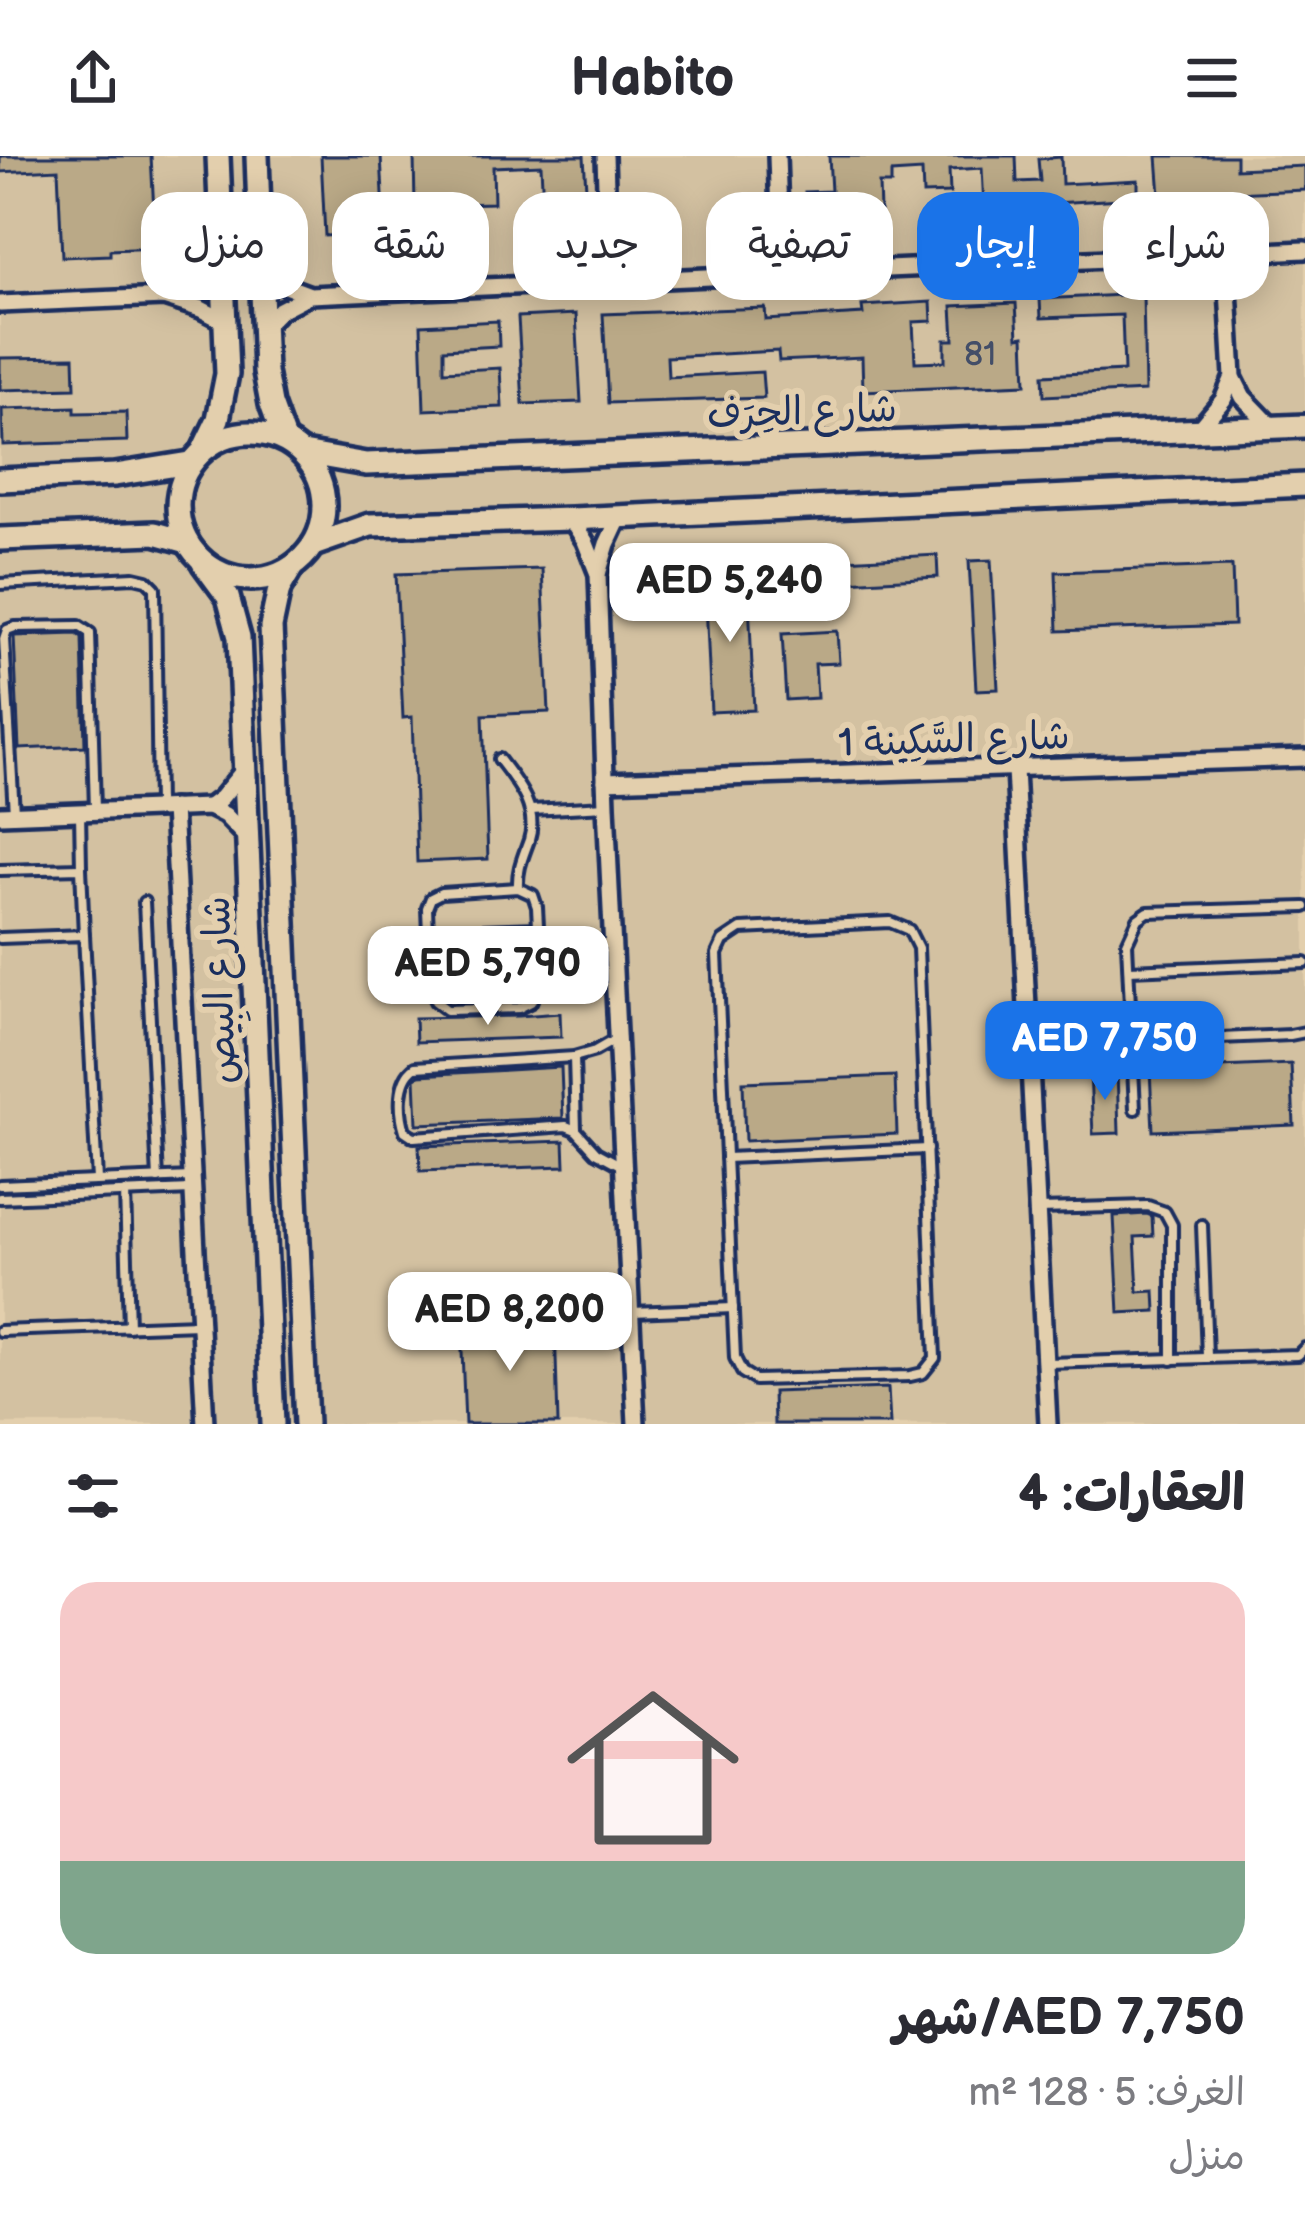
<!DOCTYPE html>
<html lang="ar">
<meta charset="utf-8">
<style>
body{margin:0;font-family:"Balsamiq Sans","Playpen Sans Arabic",sans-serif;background:#f2f2f3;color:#2b2b33;direction:rtl;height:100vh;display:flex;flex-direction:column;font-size:45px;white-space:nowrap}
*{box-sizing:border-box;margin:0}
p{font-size:39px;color:#7c7c81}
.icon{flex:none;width:66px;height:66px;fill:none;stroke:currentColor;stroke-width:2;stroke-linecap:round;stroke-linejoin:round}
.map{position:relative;height:1268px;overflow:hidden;direction:ltr}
.sheet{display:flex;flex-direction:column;background:#fff;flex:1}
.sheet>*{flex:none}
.hud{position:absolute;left:36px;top:36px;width:1233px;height:108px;direction:rtl;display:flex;gap:24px}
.price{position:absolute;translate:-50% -102px;padding:0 27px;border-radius:24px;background:#fff;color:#222;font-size:39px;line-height:78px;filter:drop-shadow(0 3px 6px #0008)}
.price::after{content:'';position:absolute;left:50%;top:72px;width:36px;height:27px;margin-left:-18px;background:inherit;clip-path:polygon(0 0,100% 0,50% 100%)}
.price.current{background:#1a73e8;color:#fff}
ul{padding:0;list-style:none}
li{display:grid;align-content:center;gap:24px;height:636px;padding:0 60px}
li span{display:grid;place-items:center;height:372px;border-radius:36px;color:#555}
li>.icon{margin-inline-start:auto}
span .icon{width:216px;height:216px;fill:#fffc;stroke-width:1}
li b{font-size:51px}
h2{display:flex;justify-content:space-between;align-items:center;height:144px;padding:0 60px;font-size:51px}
.chip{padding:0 42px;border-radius:36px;background:#fff;box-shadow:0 6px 30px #0003;font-size:42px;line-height:108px}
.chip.current{background:#1a73e8;color:#fff}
header{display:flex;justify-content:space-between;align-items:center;height:156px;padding:0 60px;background:#fff;font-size:54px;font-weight:800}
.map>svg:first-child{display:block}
.built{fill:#d3c1a1}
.building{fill:#baa987;stroke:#1b2f5e;stroke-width:3}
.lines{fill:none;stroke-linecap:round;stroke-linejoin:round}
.lane-casing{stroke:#1b2f5e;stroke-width:16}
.street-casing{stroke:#1b2f5e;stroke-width:24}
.secondary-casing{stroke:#1b2f5e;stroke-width:30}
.lane{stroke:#e3cfad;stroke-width:8}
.street{stroke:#e3cfad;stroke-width:15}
.secondary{stroke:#e3cfad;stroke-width:21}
.labels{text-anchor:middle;stroke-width:12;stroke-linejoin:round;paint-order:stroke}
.number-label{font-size:33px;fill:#434e68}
.street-label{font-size:39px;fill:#1b2f5e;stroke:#e3cfad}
</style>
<header><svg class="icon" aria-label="menu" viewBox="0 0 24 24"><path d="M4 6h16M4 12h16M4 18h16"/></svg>Habito<svg class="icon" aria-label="share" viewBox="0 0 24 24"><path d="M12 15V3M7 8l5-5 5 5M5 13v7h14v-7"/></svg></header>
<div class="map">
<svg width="1305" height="1268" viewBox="0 0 1305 1268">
<rect width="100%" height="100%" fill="#e3cfad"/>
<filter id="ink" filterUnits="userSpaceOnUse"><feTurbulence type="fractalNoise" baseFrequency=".00833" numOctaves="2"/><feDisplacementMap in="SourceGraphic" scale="24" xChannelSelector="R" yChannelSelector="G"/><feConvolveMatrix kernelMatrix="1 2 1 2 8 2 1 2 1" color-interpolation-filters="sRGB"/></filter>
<g filter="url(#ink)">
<rect class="built" x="0" y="0" width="1305" height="1268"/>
<g class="building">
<polygon points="0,0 151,0 156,92 110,94 110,99 62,101 58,13 0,16"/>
<polygon points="321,0 381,0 385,77 325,80"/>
<polygon points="414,0 584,0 588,66 544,69 541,9 493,11 494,47 415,49"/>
<polygon points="829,0 1016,0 1017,26 1040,25 1038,3 1061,1 1062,28 1138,24 1138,42 984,51 982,12 949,14 950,37 923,38 922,15 891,17 891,28 879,28 880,55 806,59 805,36 831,35"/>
<polygon points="1157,0 1236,0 1236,13 1305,10 1305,34 1160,40"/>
<polygon points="1143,138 1145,235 1044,240 1043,219 1124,215 1122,159 1041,162 1040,143"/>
<polygon points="931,146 932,165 913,166 915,206 945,205 945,184 954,184 952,150 1016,147 1018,181 1024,180 1026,228 863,235 862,201 779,205 778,195 667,201 668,221 762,216 764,242 608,247 603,158 765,152 766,164 863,158 862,150"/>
<polygon points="576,158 581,246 523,248 518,161"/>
<polygon points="498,165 499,190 444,193 444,215 500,212 502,251 424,254 421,169"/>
<polygon points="74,201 75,232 0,234 0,202"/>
<polygon points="75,251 75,257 126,256 127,285 3,289 2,253"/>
<polygon points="937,399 938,421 770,430 768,408"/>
<polygon points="991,404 998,533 976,534 969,405"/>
<polygon points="1232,410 1234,469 1058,475 1056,416"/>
<polygon points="542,413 549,556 483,559 488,703 417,706 412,561 403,562 396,418"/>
<polygon points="748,423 754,554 711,556 705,425"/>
<polygon points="837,475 839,507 815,508 817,542 786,544 782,478"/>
<polygon points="77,478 82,482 85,590 19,593 14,480"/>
<polygon points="560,857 561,881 416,886 415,862 519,860"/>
<polygon points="1291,908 1294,969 1153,975 1150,914"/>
<polygon points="561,911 563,962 417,968 415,922 419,919"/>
<polygon points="1117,915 1119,977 1093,978 1090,917"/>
<polygon points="895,920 897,978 745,985 743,926"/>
<polygon points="564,985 565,1010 420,1015 419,990"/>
<polygon points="1147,1058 1152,1060 1153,1080 1135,1081 1138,1136 1155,1135 1156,1155 1119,1157 1114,1060"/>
<polygon points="555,1167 558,1268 465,1268 461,1170"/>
<polygon points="888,1232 890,1268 774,1268 773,1236"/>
</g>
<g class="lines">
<g class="lane-casing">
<g id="lane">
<polyline points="0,428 134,421 147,424 155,432 158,651"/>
<path d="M 499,603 C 517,627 539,652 529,684 C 523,701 517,713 518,732"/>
<polyline points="531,654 606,650"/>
<polyline points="80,656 81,712"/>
<polyline points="14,657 4,483 7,474 15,471 79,470 90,477 95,654"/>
<polyline points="0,714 81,712 84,779"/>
<polyline points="144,746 158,1023"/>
<polygon points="890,766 909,774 918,792 935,1202 923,1217 910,1220 755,1224 742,1216 735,1202 717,798 723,785 741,773"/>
<polyline points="428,776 538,772"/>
<polyline points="0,782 84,779 97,1024"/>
<polyline points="539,789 537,751 533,739 518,732 441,737 431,742 427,752 430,831 435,845 447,854 519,852 531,846 537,832 539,789 611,788"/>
<polyline points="429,814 540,808"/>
<polyline points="1129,814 1305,807"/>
<path d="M 616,883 L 595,895 L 574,901 L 415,911 C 397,924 399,956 405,975 L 414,981 L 566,970 L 576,974 L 596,996 L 620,1009"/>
<polyline points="1031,890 1290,879 1305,876"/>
<polyline points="574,901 576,974"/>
<polyline points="1135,953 1127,787 1138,763 1148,756 1305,751"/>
<polyline points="726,1002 927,993"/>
<polyline points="0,1029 191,1021"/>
<polyline points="125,1036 129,1171"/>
<polyline points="0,1042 191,1034"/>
<polyline points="1039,1053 1148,1050 1165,1056 1172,1069 1172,1204"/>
<polyline points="1202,1069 1207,1200"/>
<polyline points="632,1156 733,1152"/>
<polyline points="0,1175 198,1168"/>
<polyline points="1048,1207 1298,1199 1305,1192"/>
</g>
</g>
<g class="street-casing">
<g id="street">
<polyline points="605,0 609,126"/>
<polyline points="777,0 781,118"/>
<polyline points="1226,98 1233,221 1243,241 1272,271"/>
<polyline points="262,111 278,127 310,139 1305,94"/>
<polyline points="164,141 181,134 223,108"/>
<polyline points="0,148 164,141 201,153 226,166"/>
<polyline points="264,170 280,154 307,140"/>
<polyline points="1198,274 1223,244 1233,221"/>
<polyline points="620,360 607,388 598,418 606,650 636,1268"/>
<polyline points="571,363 585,385 598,418"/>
<polyline points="1015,613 1048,1268"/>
<polyline points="605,625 1305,602"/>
<polyline points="209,651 221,642 244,614"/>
<polyline points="173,652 205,1268"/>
<polyline points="0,659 209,651 225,659 248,683"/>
</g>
</g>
<g class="secondary-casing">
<g id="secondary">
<polyline points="257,0 265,216 271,248 284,284"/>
<circle cx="251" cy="350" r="73"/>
<polyline points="204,292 218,263 227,218 218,0"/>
<polyline points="303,297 366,308 1305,270"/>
<polyline points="0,324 115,319 190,307"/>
<polyline points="0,383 155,377 187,386"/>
<polyline points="313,389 370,369 571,363 1305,329"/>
<polyline points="203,407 228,441 239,481 273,1268"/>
<polyline points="292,411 279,433 271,471 306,1268"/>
</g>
</g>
<use href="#lane" class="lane"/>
<use href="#street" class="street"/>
<use href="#secondary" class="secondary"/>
</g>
</g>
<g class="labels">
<g class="number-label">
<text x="980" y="209">81</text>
</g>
<g class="street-label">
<text transform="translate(802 254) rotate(-2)" y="14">شارع الحِرَف</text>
<text transform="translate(954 582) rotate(-2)" y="14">شارع السَّكِينة 1</text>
<text transform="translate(218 834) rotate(-92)" y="14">شارع البِيص</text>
</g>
</g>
</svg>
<b class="price" style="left:730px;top:489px">AED 5,240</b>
<b class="price" style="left:488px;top:872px">AED 5,790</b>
<b class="price current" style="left:1105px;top:947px">AED 7,750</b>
<b class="price" style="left:510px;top:1218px">AED 8,200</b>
<div class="hud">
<a class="chip">شراء</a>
<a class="chip current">إيجار</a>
<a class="chip">تصفية</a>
<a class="chip">جديد</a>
<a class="chip">شقة</a>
<a class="chip">منزل</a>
</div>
</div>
<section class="sheet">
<h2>العقارات: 4<svg class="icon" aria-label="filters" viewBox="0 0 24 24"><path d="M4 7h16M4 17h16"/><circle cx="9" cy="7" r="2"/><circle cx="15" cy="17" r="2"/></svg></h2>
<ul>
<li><span style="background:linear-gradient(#f6c9c9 75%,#7fa58c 0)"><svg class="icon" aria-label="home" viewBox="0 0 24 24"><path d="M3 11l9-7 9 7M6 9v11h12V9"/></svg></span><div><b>AED 7,750/شهر</b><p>الغرف: 5 · 128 m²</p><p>منزل</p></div></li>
</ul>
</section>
